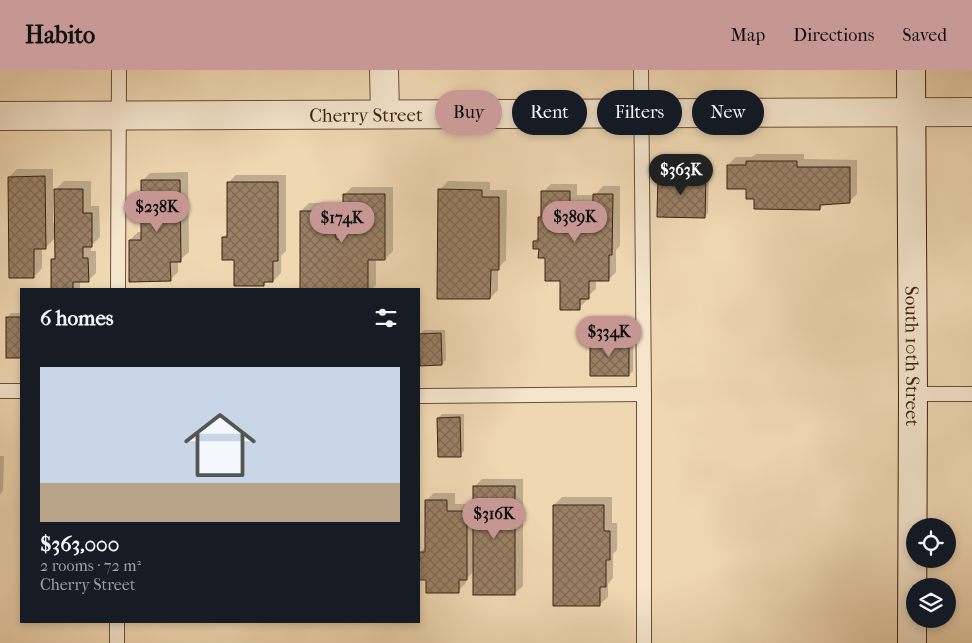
<!DOCTYPE html>
<meta charset="utf-8">
<style>
body{margin:0;font-family:"IM FELL French Canon",serif;background:#20242c;color:#f1f3f6;height:100vh;display:flex;flex-direction:column;font-size:19px;white-space:nowrap}
*{box-sizing:border-box;margin:0}
p{font-size:16px;color:#9ea1a6}
.icon{flex:none;width:28px;height:28px;fill:none;stroke:currentColor;stroke-width:2;stroke-linecap:round;stroke-linejoin:round}
.map{position:relative;flex:1;overflow:hidden}
.panel{position:absolute;left:20px;top:218px;width:400px;height:335px;display:flex;flex-direction:column;background:#171b24;border-radius:0px;box-shadow:0 2px 8px #0003}
.panel>*{flex:none}
.guide{position:absolute;left:435px;top:20px;width:461px;height:45px;display:flex;gap:10px}
.tools{position:absolute;left:906px;top:448px;display:grid;gap:10px}
.tools a{display:grid;place-items:center;width:50px;height:50px;border-radius:50%;background:#171b24;box-shadow:0 2px 8px #0003;font-size:25px}
.price{position:absolute;translate:-50% -42px;padding:0 11px;border-radius:18px;background:#c59692;color:#111;font-size:16px;line-height:32px;filter:drop-shadow(0 1px 2px #0008)}
.price::after{content:'';position:absolute;left:50%;top:30px;width:15px;height:11px;margin-left:-8px;background:inherit;clip-path:polygon(0 0,100% 0,50% 100%)}
.price.current{background:#222;color:#fff}
ul{padding:0;list-style:none}
li{display:grid;align-content:center;gap:10px;height:265px;padding:0 20px}
li+li{border-top:1px solid #363941}
li span{display:grid;place-items:center;height:155px;border-radius:0px;color:#555}
li>.icon{margin-inline-start:auto}
span .icon{width:90px;height:90px;fill:#fffc;stroke-width:1}
li b{font-size:21px}
h2{display:flex;justify-content:space-between;align-items:center;height:60px;padding:0 20px;font-size:21px}
.tag{padding:0 18px;border-radius:22px;background:#171b24;box-shadow:0 2px 8px #0003;font-size:18px;line-height:45px}
.tag.current{background:#c59692;color:#111}
header{display:flex;align-items:center;gap:30px;box-sizing:border-box;height:70px;padding:0 25px;background:#c59692;color:#111}
header strong{font-size:24px}
nav{display:flex;gap:28px;margin-inline-start:auto;font-size:18px}
.map>svg:first-child{display:block}
.shadow{fill:#0003}
.building{fill:url(#building-cross-hatch);stroke:#3e2112}
.lines{fill:none;stroke-linecap:round;stroke-linejoin:round}
.lane-casing{stroke:#6a4e3a;stroke-width:16}
.street-casing{stroke:#6a4e3a;stroke-width:30}
.secondary-casing{stroke:#3e2112;stroke-width:30}
.lane{stroke:#f5e5cd;stroke-width:14}
.street{stroke:#f5e5cd;stroke-width:28}
.secondary{stroke:#f5e5cd;stroke-width:28}
.labels{text-anchor:middle;stroke-width:4;stroke-linejoin:round;paint-order:stroke}
.street-label{font-size:19px;fill:#3e2112;stroke:#f5e5cd}
</style>
<header>
<strong>Habito</strong>
<nav><a>Map</a><a>Directions</a><a>Saved</a></nav>
</header>
<div class="map">
<svg width="972" height="573" viewBox="0 0 972 573">
<defs>
<pattern id="building-cross-hatch" width="8" height="8" patternUnits="userSpaceOnUse" patternTransform="scale(1.25)"><rect width="8" height="8" fill="#9a8065"/><path d="M0 0l8 8M0 8l8-8" fill="none" stroke="#7f6852"/></pattern>
</defs>
<rect width="100%" height="100%" fill="#efd7b2"/>
<filter id="stains"><feTurbulence type="fractalNoise" baseFrequency=".004" numOctaves="4"/><feColorMatrix values="0 0 0 0 .2 0 0 0 0 .09 0 0 0 0 .02 0 0 0 .5 -.17"/></filter>
<radialGradient id="worn" r=".72"><stop offset=".6" stop-color="#630" stop-opacity="0"/><stop offset="1" stop-color="#630" stop-opacity=".3"/></radialGradient>
<g class="shadow">
<polygon points="756,84 804,84 804,89 857,90 857,124 849,132 824,134 820,139 755,128 728,95 736,87 752,87"/>
<polygon points="17,99 53,99 53,153 56,153 55,120 64,111 91,111 91,136 99,136 100,167 91,176 91,181 96,181 96,203 88,211 80,211 80,219 52,219 52,190 56,186 56,167 45,178 42,178 42,198 34,207 9,107"/>
<polygon points="663,101 709,102 708,143 704,147 659,105"/>
<polygon points="188,102 189,182 180,190 178,190 178,202 170,210 130,170 138,162 143,162 142,111 150,103"/>
<polygon points="236,105 286,105 286,181 281,186 281,203 273,211 267,211 264,215 235,189 223,168 228,163 228,113"/>
<polygon points="448,111 490,112 490,120 507,120 506,190 498,198 498,220 490,228 440,120"/>
<polygon points="551,114 577,114 577,125 595,125 603,116 620,116 620,176 616,180 616,202 608,210 596,210 596,219 587,227 587,230 579,238 540,178 534,171 540,166 540,148 543,145 543,122"/>
<polygon points="352,117 393,117 393,181 385,189 376,189 376,215 372,219 301,219 301,141 309,133 344,133 344,125"/>
<polygon points="11,243 21,243 21,287 7,287 7,248"/>
<polygon points="424,260 445,260 446,290 442,294 420,264"/>
<polygon points="595,267 633,267 633,301 629,305 591,271"/>
<polygon points="442,344 464,344 464,381 460,385 438,348"/>
<polygon points="0,386 4,386 3,421 0,424"/>
<polygon points="482,409 523,409 523,516 514,524 474,501 466,509 466,513 458,521 427,509 420,483 426,476 426,431 434,423 455,423 455,434 474,434 474,417"/>
<polygon points="562,427 612,427 612,453 617,453 617,480 613,484 613,508 608,514 608,527 599,535 554,435"/>
<polygon points="419,451 420,476 419,477"/>
</g>
<g class="building">
<polygon points="746,91 797,91 797,97 850,97 850,133 820,135 820,140 754,139 754,129 746,129 746,119 727,119 727,95 746,95"/>
<polygon points="658,104 706,105 705,148 657,147"/>
<polygon points="45,106 46,179 34,179 34,208 9,208 8,107"/>
<polygon points="141,110 180,110 181,192 170,192 171,211 129,212 129,170 141,170"/>
<polygon points="227,112 278,112 278,191 273,191 273,212 264,212 264,216 234,216 234,190 222,190 222,167 227,167"/>
<polygon points="54,119 83,119 83,143 92,143 92,177 83,177 83,188 88,188 89,212 73,212 73,219 51,219 51,189 55,189"/>
<polygon points="438,119 482,120 482,127 499,127 499,200 491,200 490,229 437,229"/>
<polygon points="541,121 570,121 570,133 593,133 593,124 613,124 612,185 609,185 609,211 589,211 589,229 580,229 580,240 560,240 560,211 545,211 545,188 538,188 539,179 533,179 533,171 538,171 538,147 541,147"/>
<polygon points="343,124 385,124 385,190 368,190 368,219 300,219 300,141 336,141 336,169 343,169"/>
<rect x="6" y="247" width="15" height="41"/>
<polygon points="441,263 442,295 420,296 419,264"/>
<polygon points="590,270 629,271 629,306 590,306"/>
<polygon points="460,347 461,387 438,387 437,348"/>
<rect x="473" y="416" width="42" height="109"/>
<polygon points="425,430 447,430 447,441 467,441 467,510 459,510 459,523 426,523 426,510 419,510 419,482 425,482"/>
<polygon points="553,435 604,435 604,461 610,461 610,490 606,490 606,517 600,517 600,536 553,536"/>
</g>
<g class="lines">
<g class="lane-casing">
<g id="lane">
<polyline points="641,0 644,324 644,573"/>
<polyline points="118,219 119,0"/>
<polyline points="0,321 21,321"/>
<polyline points="913,324 972,324"/>
<polyline points="419,326 644,324"/>
<polyline points="117,551 117,573"/>
</g>
</g>
<g class="street-casing">
<g id="street">
<polyline points="384,0 385,44"/>
<path id="s1" d="M 0,46 L 972,42"/>
</g>
</g>
<g class="secondary-casing">
<g id="secondary">
<path id="s2" d="M 911,0 L 913,324 L 912,573"/>
</g>
</g>
<use href="#lane" class="lane"/>
<use href="#street" class="street"/>
<use href="#secondary" class="secondary"/>
</g>
<g class="labels">
<g class="street-label">
<text dy="7" stroke="none"><textPath href="#s1" startOffset="366">Cherry Street</textPath></text>
<text dy="7" stroke="none"><textPath href="#s2" startOffset="286">South 10th Street</textPath></text>
</g>
</g>
<rect width="100%" height="100%" filter="url(#stains)"/>
<rect width="100%" height="100%" fill="url(#worn)"/>
</svg>
<div class="tools">
<a><svg class="icon" aria-label="locate" viewBox="0 0 24 24"><circle cx="12" cy="12" r="6"/><path d="M12 2v4M12 18v4M2 12h4M18 12h4"/></svg></a>
<a><svg class="icon" aria-label="layers" viewBox="0 0 24 24"><path d="M12 4l9 5-9 5-9-5zM3 14l9 5 9-5"/></svg></a>
</div>
<b class="price current" style="left:681px;top:126px">$363K</b>
<b class="price" style="left:157px;top:163px">$238K</b>
<b class="price" style="left:575px;top:173px">$389K</b>
<b class="price" style="left:342px;top:174px">$174K</b>
<b class="price" style="left:609px;top:288px">$334K</b>
<b class="price" style="left:494px;top:470px">$316K</b>
<div class="guide">
<a class="tag current">Buy</a>
<a class="tag">Rent</a>
<a class="tag">Filters</a>
<a class="tag">New</a>
</div>
<section class="panel">
<h2>6 homes<svg class="icon" aria-label="filters" viewBox="0 0 24 24"><path d="M4 7h16M4 17h16"/><circle cx="9" cy="7" r="2"/><circle cx="15" cy="17" r="2"/></svg></h2>
<ul>
<li><span style="background:linear-gradient(#c9d6e8 75%,#b9a48a 0)"><svg class="icon" aria-label="home" viewBox="0 0 24 24"><path d="M3 11l9-7 9 7M6 9v11h12V9"/></svg></span><div><b>$363,000</b><p>2 rooms · 72 m²</p><p>Cherry Street</p></div></li>
</ul>
</section>
</div>
